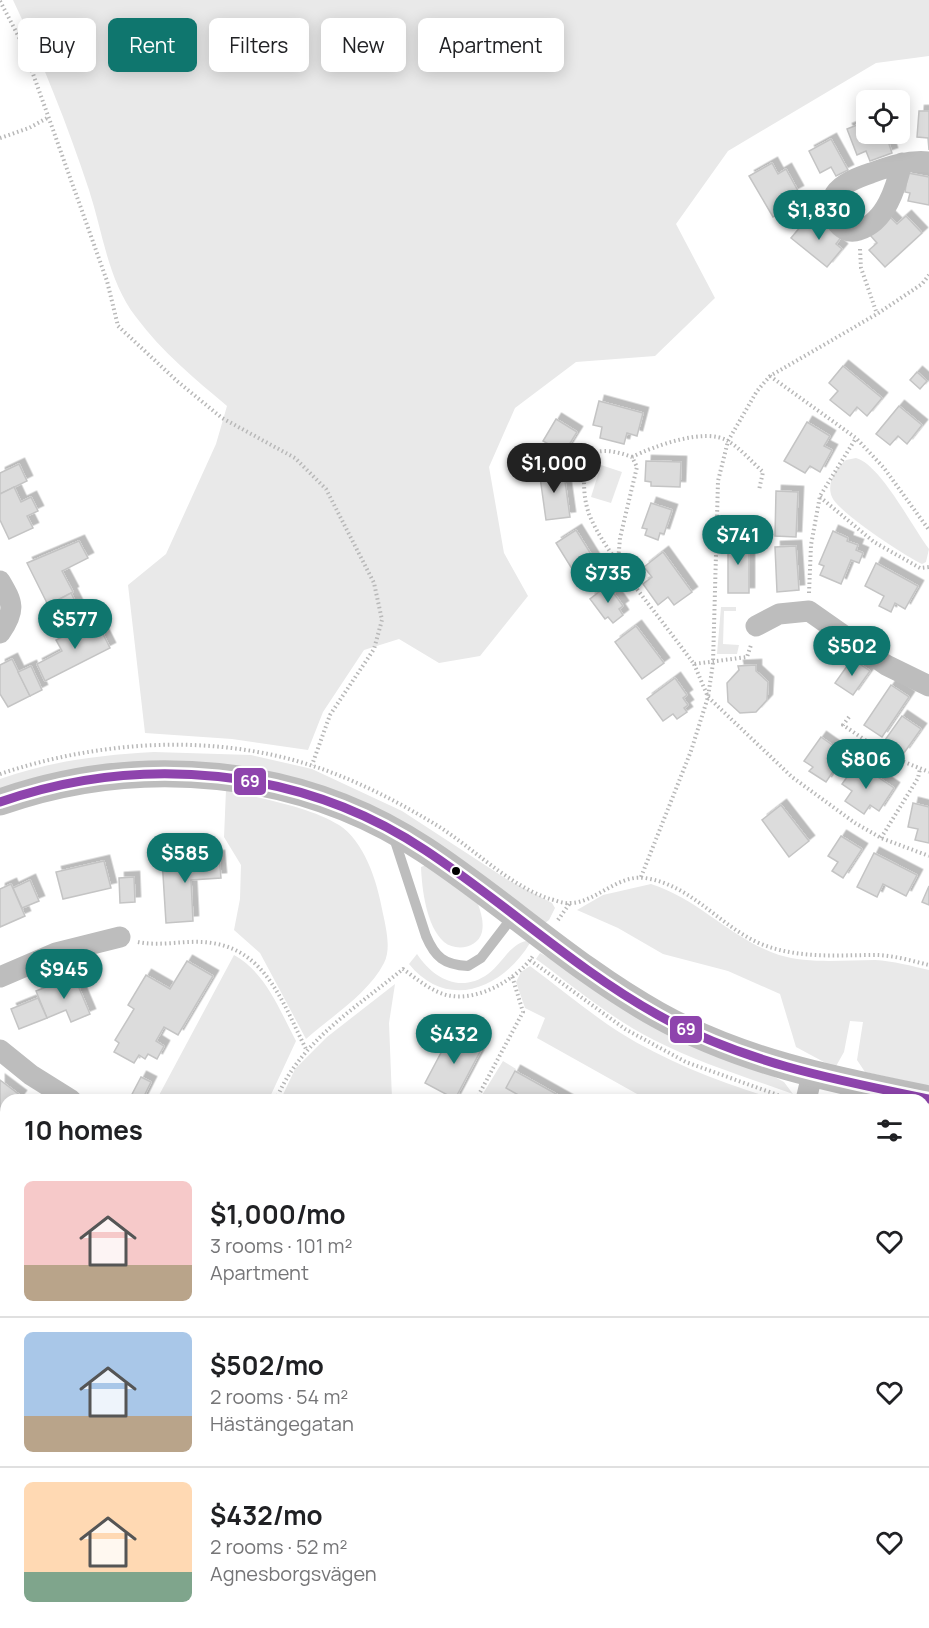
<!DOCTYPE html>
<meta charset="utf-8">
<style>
body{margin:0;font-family:Manrope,sans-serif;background:#f6f6f6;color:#202124;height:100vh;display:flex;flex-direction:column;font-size:22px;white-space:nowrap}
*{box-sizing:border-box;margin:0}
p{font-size:20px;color:#757577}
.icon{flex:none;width:33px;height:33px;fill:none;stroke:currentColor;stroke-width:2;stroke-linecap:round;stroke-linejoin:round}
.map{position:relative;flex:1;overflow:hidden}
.sheet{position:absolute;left:0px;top:1094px;width:930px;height:536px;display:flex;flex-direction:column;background:#fff;border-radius:18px 18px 0 0;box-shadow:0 3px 15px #0003}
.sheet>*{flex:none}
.banner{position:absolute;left:18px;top:18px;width:600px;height:54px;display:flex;gap:12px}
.tools{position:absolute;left:856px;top:90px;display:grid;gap:12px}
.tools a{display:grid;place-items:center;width:54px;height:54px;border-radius:9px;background:#fff;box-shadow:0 3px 15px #0003;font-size:30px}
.price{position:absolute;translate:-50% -51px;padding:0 14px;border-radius:21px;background:#0f766e;color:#fff;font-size:20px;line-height:39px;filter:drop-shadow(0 2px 3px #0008)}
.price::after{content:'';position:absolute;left:50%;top:36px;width:18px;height:14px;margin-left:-9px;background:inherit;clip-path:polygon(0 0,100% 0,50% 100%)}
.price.on{background:#222;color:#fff}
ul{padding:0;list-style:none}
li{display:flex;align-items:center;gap:18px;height:150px;padding:0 24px}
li+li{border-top:2px solid #e0e0e0}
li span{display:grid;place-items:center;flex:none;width:168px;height:120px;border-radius:9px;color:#555}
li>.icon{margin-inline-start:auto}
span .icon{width:72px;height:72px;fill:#fffc;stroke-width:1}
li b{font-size:26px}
h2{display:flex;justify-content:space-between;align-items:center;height:72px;padding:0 24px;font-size:26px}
.pill{padding:0 21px;border-radius:9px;background:#fff;box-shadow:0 3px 15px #0003;font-size:21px;line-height:54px}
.pill.on{background:#0f766e;color:#fff}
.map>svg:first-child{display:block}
.green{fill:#e9e9e9}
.building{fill:#dcdcdc;stroke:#c4c4c4;stroke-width:1.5;filter:url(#shadow)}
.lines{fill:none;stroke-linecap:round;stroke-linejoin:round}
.path{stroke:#b8b8b8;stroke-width:4;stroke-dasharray:1.5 3;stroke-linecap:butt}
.service{stroke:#bdbdbd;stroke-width:10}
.minor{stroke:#bdbdbd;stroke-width:21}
.tertiary{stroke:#bdbdbd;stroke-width:27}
.bus-1-casing{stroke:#fff;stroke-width:14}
.bus-1{stroke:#8e44ad;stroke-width:9}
.bus-dot{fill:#000;stroke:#fff;stroke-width:2}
.line-badge{stroke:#fff;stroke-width:2}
.badge-label{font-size:16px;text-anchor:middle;font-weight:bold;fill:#fff}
</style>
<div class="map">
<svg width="929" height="1628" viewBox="0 0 929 1628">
<defs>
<filter id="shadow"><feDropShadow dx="5.5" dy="-5.5" stdDeviation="0" flood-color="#0004"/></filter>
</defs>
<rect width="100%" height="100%" fill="#fff"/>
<g class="green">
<path d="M 13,0 L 929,0 L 929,56 L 876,63 L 728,151 L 676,224 L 715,298 L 655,356 L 576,362 L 515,408 L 489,467 L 504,553 L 528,596 L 480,656 L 439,663 L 399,639 L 364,650 L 323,712 L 308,750 L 232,739 L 145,733 L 128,585 L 166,554 L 216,444 L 227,406 C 195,379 162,352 136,317 C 108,281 103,233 89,190 C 68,126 42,61 13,0 Z"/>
<path d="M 856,458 C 881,465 912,527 929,549 L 926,562 L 922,564 C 905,556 838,512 832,497 C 826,483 836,468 846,460 Z"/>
<polygon points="601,465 622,472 611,503 591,497"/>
<polygon points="721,607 736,607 736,611 724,611 723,644 739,645 737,654 717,654"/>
<path d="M 154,752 L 251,755 L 312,769 L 402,811 L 508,880 L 552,903 L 555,908 L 549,920 L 545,923 L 285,777 L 0,791 L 0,779 C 51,761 100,755 154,752 Z"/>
<path d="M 226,790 C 259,798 311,807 339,825 C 364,841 377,881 382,909 C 385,924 392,948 384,963 C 368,994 332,1016 306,1039 L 260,953 L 234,930 L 240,899 L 241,865 L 224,837 Z"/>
<path d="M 426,865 L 478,904 C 481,913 484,922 482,932 C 478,948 456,952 444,942 C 426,926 422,889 421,867 Z"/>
<path d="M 651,884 C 699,899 731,939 779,955 C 809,964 843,960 875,960 C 893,961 912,966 929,970 L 929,1086 L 865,1072 L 857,1060 L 863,1022 L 850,1021 L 844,1052 L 835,1068 L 796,1047 L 780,994 L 728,971 L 663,954 L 618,928 L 577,910 L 603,895 Z"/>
<path d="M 526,941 L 530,943 C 502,989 447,1011 409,964 L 417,954 C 433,978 460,994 488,974 C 502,964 509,945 526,941 Z"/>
<path d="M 540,953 L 784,1082 L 793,1094 C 746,1077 699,1063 654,1040 C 612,1019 574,987 536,959 Z"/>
<path d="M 234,955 C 266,973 279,1009 296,1041 L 269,1099 L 157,1099 Z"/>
<path d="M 530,966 C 560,988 588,1012 619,1032 C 667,1062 721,1083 775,1099 L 646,1099 L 537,1038 L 545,1018 L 525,1008 L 516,982 L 521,972 Z"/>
<polygon points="395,984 389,1023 392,1099 281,1099 295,1069 327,1037"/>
<polygon points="503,1061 516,1069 506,1088 527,1099 479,1100"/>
<polygon points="101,1623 258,1623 264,1628 99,1628"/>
<polygon points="577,1623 663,1623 667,1628 573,1628"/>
</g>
<g class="building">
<polygon points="919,111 929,111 929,150 928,138 917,137"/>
<polygon points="867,121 867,134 896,134 898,137 888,141 892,153 870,161 866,151 857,155 847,129"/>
<polygon points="831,139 848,170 836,176 831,167 820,173 809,151"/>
<polygon points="772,163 778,174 786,169 798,191 790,195 796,204 773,217 749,176"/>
<polygon points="908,173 929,177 929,205 908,201 910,193 905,192"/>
<polygon points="889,216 897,224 906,216 922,233 885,267 869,250 877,243 870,235"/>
<polygon points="806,220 816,228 822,220 842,236 836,244 842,249 827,267 791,238"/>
<polygon points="843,366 882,398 867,416 857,407 850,416 830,400 838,391 829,383"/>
<polygon points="917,372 927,381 920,389 910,380"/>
<polygon points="599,401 643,413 637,436 627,433 624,444 600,438 602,427 593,425"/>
<polygon points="899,406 922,425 907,444 898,436 890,445 876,434"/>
<polygon points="556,419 577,432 564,453 543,441"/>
<polygon points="807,422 830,436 824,446 832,450 820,472 810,466 805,473 784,461"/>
<polygon points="646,461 681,462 680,487 651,486 651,482 645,481"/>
<polygon points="19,464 27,481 0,494 0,473"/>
<polygon points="563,467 570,517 546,520 539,470"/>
<polygon points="14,487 21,502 31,497 38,511 27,516 33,528 9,539 0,520 0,494"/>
<polygon points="776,491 798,492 796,537 775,536"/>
<polygon points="651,503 672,510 664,534 660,533 658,540 645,535 647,529 642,528"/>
<polygon points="576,530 602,572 582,585 556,543"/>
<polygon points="833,531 848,538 847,541 858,545 856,550 863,553 859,563 851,560 841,584 820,575 824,566 819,564"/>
<rect x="728" y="540" width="21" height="53"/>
<polygon points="79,541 88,558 62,571 73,592 48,605 27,563"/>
<polygon points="796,546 799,590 777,592 775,547"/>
<polygon points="663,552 692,592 674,605 668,597 658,605 643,584 652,577 644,567"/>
<polygon points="876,563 918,586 905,609 895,603 891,612 879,606 884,596 865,586"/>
<polygon points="608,585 623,606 619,609 623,615 613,623 608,617 605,619 590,599"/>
<polygon points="71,593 78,607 58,617 52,603"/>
<polygon points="96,620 110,648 45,681 37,664 62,651 56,640"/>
<polygon points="636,626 664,663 642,679 615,642"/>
<polygon points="12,659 30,696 8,707 0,694 0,665"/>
<polygon points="852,659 870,671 853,695 835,683"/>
<polygon points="756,665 756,671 768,682 767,700 756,712 740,713 728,702 727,683 739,670 738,666"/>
<polygon points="31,666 42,690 30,696 18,672"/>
<polygon points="675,678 687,695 683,698 688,705 684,708 687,712 677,719 673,714 663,721 647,699"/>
<polygon points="891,685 909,697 882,737 864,725"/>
<polygon points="902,716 921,729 904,753 885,740"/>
<polygon points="821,737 845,754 826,782 809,771 813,767 804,761"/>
<polygon points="857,763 894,788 879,811 870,805 864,814 845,801 852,791 842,784"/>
<polygon points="913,803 929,807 929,843 915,840 918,829 908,827"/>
<polygon points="781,805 809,841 789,857 762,820"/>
<polygon points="841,836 862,849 843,878 832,871 838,862 828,856"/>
<polygon points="874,853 917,875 906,896 883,884 877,897 857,887"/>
<polygon points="219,856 221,878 191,880 193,921 166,923 162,859"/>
<polygon points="104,861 111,888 63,899 56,872"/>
<polygon points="134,877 135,902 120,903 119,878"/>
<polygon points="30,880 39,901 22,908 13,888"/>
<polygon points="11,884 25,916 0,927 0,889"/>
<polygon points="929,886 929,905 922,902"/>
<polygon points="187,961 213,976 178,1035 164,1027 156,1041 164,1046 157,1059 148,1054 145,1059 139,1055 134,1063 114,1052 119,1043 115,1040 134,1009 128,1005 146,975 170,989"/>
<polygon points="74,976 90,1014 71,1022 66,1010 47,1018 36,991"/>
<polygon points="38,998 47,1018 19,1029 11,1009"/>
<polygon points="452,1032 482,1048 455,1099 425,1083"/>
<polygon points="515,1071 567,1100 527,1100 506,1088"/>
<polygon points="141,1077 151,1082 142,1100 129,1100"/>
<polygon points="0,1080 21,1096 18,1100 6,1100 6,1115 0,1123"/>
<polygon points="924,1185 929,1187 929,1209 924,1207"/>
<polygon points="926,1222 929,1223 929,1265 924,1264"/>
<polygon points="0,1245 6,1248 6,1290 3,1295 0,1293"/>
<polygon points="924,1317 929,1319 926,1344 924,1343"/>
<polygon points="0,1406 6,1409 6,1455 0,1452"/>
<polygon points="924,1430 929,1432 929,1449 925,1459"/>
<polygon points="925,1549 929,1550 928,1578 924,1577"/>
<polygon points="761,1623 804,1623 803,1628 760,1628"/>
</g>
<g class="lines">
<g class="path">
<polyline points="0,1 22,43 107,281 118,326 177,381 222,418 295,458 326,489 374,583 382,620 374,649 330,715 312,765"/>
<polyline points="0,138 29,128 49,117"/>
<polyline points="860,249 861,268 877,314"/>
<polyline points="770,376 856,438 884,468 929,530"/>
<path d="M 632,457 C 654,446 706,427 728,441 C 740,448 752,462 763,472 L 759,490"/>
<polyline points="820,497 874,542 920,568 929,567"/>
<path d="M 618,562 L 620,538 L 637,467 L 632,457 C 616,451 587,443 585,469 C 583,483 584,500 589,514 C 599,539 618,562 633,584 C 653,610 674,637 694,664 L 747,657 L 751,645"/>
<polyline points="809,593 811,545 820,496 856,438"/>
<polyline points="694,664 708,697 792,777 855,823 881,838 929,856"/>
<polyline points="849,717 843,725 887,755 929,772"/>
<path d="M 0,774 C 98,741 211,733 310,765 C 351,778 391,798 428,820 C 469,843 505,884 550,899 C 555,900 564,904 570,903 C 595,903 618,874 645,878 C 692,885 719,926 761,944 C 799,959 835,955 875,955 C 893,955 912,961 929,965"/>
<polyline points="881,838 918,778 920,769"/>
<polyline points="641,877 691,751 708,697 713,663 718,481 728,441 757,391 770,376 877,314 922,284 929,275"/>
<polyline points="558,920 570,903"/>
<path d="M 138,942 C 161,947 188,939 212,943 C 267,951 284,1006 306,1049"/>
<polyline points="530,960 625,1029 686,1062 786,1098"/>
<path d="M 276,1100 C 299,1042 357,1007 403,969 C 417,979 434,994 452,996 C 480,1000 517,979 533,956"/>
<polyline points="476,1100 523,1012 512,976"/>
<polyline points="0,1620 14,1628"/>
<polyline points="391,1623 398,1628"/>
<polyline points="95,1628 97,1623"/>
<polyline points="474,1628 479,1623"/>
</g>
<g class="service">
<path d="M 394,838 L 426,936 C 435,957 444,965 468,966 L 481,958 L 514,915"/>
<polyline points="682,1623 687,1628"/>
</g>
<g class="minor">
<path d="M 902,163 C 896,187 886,222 859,230 C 838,237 826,210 835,194 C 842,183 859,177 871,173 C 890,166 908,160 929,162"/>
<path d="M 0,581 C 13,603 16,610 0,633"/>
<polyline points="756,626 779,614 809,611 886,665 929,686"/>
<polyline points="0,977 56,953 120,937"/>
<polyline points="0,1050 31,1075 71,1100"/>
<polyline points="806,1100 812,1075"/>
<polyline points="924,1288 929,1290"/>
<polyline points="0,1345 6,1335"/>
<polyline points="924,1510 929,1512"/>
<polyline points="725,1628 726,1623"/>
</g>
<path class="tertiary" d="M 0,802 C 140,753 300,767 425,850 C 504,902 575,969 658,1015 C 742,1062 835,1080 929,1099"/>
<g class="bus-1-casing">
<path id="bus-1" d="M 0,802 C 140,753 300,767 425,850 C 504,902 575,969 658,1015 C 742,1062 835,1080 929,1099"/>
</g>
<use href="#bus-1" class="bus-1"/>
</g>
<circle class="bus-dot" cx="456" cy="871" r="5"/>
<g class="line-badge">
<rect x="233" y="767" width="34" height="29" rx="6" fill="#8e44ad"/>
<rect x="669" y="1015" width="34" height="29" rx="6" fill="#8e44ad"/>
</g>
<g class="badge-label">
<text x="250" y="787">69</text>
<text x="686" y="1035">69</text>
</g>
</svg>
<div class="tools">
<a><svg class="icon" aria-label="locate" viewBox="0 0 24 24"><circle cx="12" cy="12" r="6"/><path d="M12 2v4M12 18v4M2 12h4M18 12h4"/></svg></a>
</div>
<b class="price" style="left:819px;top:241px">$1,830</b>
<b class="price on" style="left:554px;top:494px">$1,000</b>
<b class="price" style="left:738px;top:566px">$741</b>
<b class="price" style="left:608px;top:604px">$735</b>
<b class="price" style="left:75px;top:650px">$577</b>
<b class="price" style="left:852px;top:677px">$502</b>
<b class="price" style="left:866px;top:790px">$806</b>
<b class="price" style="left:185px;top:884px">$585</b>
<b class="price" style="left:64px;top:1000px">$945</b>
<b class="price" style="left:454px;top:1065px">$432</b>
<div class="banner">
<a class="pill">Buy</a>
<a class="pill on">Rent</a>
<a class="pill">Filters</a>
<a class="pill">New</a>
<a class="pill">Apartment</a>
</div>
<section class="sheet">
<h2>10 homes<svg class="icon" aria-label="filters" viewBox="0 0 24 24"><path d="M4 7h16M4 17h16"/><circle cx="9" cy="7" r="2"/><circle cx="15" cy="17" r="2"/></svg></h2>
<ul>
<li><span style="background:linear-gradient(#f6c9c9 70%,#b9a48a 0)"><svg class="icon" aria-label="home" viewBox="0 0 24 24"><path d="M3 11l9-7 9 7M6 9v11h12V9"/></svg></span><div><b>$1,000/mo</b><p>3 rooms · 101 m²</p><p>Apartment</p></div><svg class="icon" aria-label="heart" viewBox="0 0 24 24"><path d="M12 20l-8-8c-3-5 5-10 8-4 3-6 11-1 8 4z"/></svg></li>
<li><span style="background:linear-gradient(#a9c7e8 70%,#b9a48a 0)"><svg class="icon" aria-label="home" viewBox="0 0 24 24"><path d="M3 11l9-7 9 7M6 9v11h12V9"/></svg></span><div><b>$502/mo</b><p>2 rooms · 54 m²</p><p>Hästängegatan</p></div><svg class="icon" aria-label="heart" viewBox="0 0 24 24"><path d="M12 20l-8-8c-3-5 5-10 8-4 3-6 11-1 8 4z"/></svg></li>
<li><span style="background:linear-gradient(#ffd9b3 75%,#7fa58c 0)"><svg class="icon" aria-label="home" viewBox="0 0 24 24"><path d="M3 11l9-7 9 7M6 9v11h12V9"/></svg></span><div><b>$432/mo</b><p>2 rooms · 52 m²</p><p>Agnesborgsvägen</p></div><svg class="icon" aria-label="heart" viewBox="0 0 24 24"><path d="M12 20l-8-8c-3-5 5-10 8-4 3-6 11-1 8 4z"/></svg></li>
</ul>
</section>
</div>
